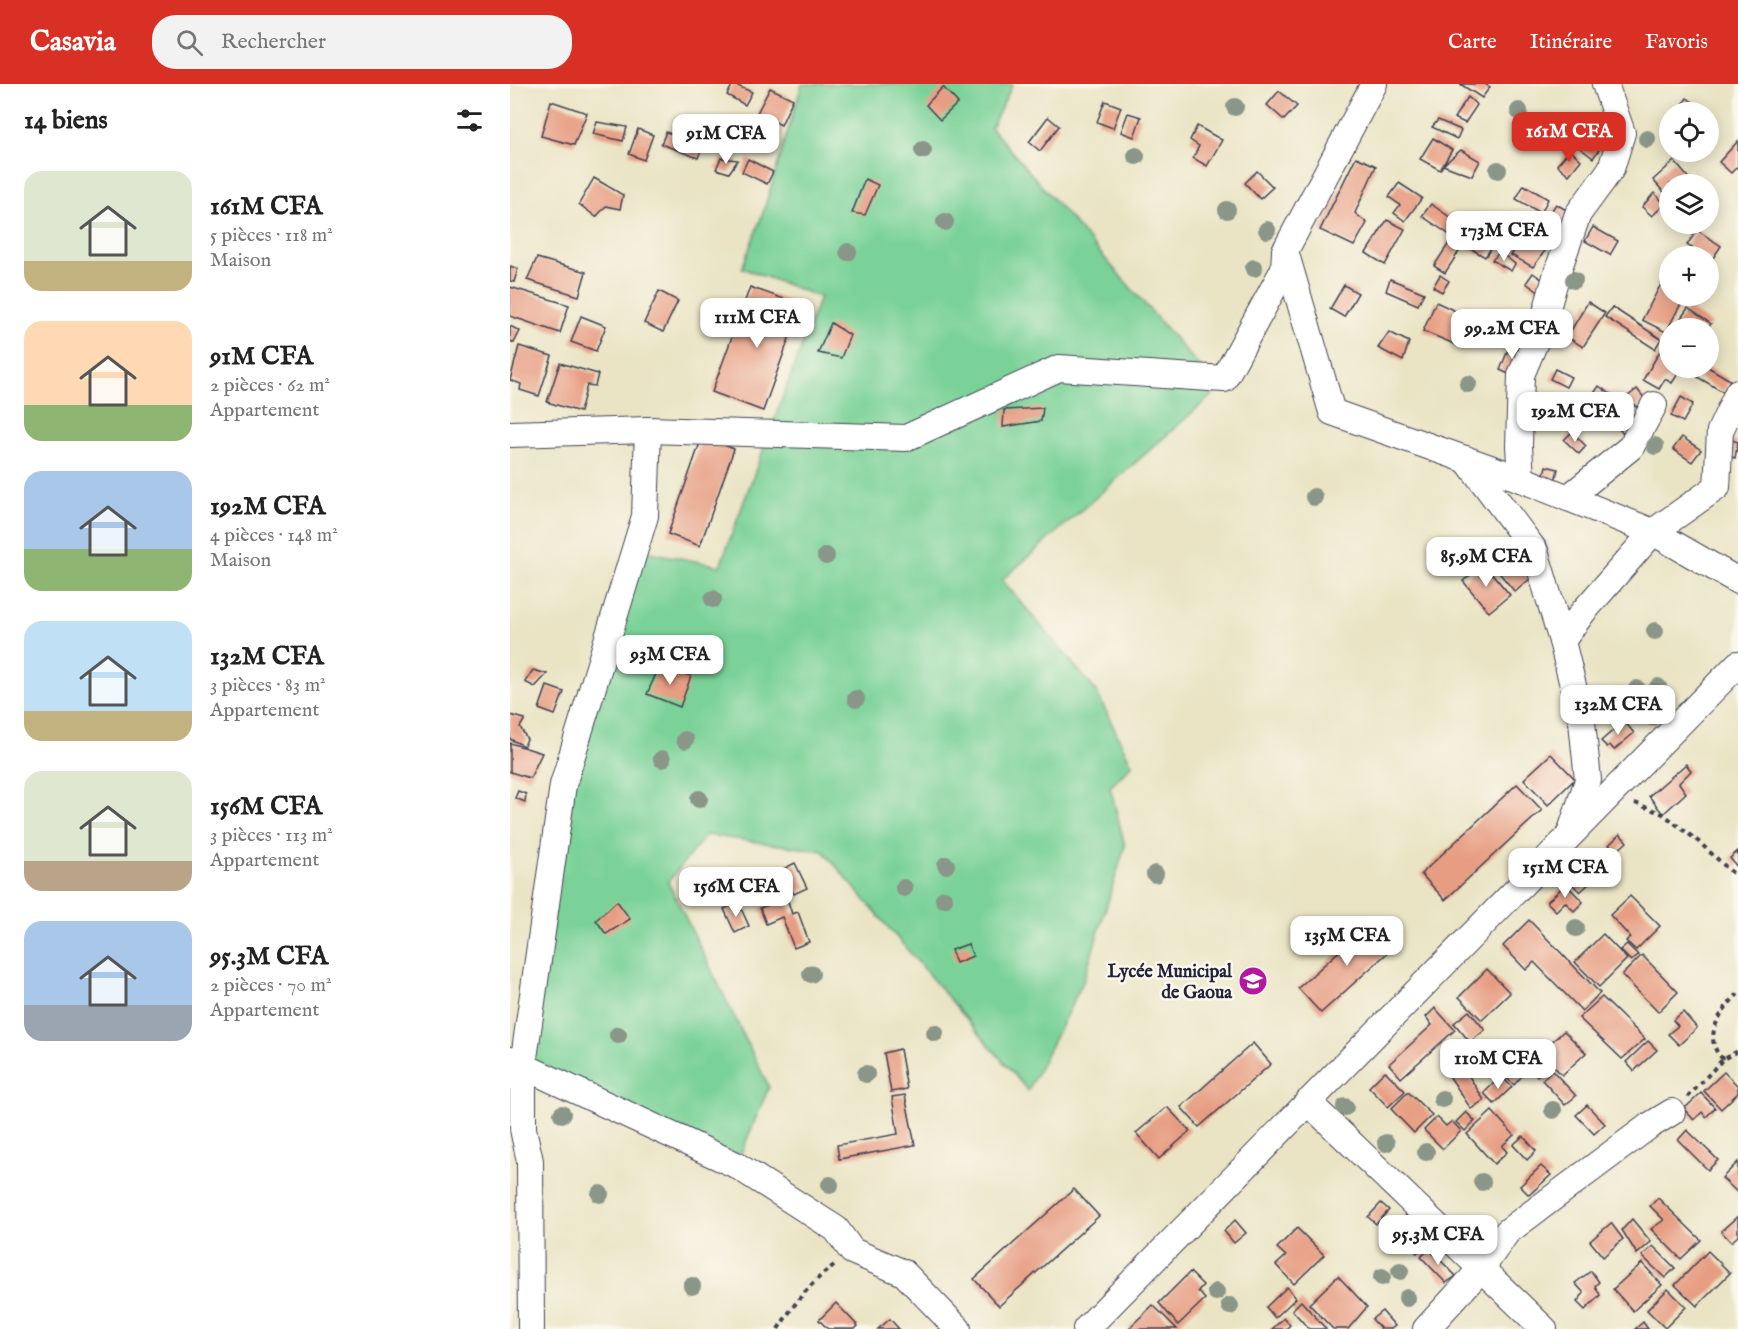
<!DOCTYPE html>
<html lang="fr">
<meta charset="utf-8">
<style>
body{margin:0;font-family:"IM FELL English",serif;background:#f2f2f2;color:#222;height:100vh;display:flex;flex-direction:column;font-size:22px;white-space:nowrap}
*{box-sizing:border-box;margin:0}
p{font-size:20px;color:#767676}
.icon{flex:none;width:33px;height:33px;fill:none;stroke:currentColor;stroke-width:2;stroke-linecap:round;stroke-linejoin:round}
.map{position:relative;flex:1;overflow:hidden}
.sheet{display:flex;flex-direction:column;background:#fff;width:510px}
.sheet>*{flex:none}
.controls{position:absolute;left:1149px;top:18px;display:grid;gap:12px}
.controls a{display:grid;place-items:center;width:60px;height:60px;border-radius:50%;background:#fff;box-shadow:0 3px 15px #0003;font-size:30px}
.price{position:absolute;translate:-50% -51px;padding:0 14px;border-radius:12px;background:#fff;color:#222;font-size:20px;line-height:39px;filter:drop-shadow(0 2px 3px #0008)}
.price::after{content:'';position:absolute;left:50%;top:36px;width:18px;height:14px;margin-left:-9px;background:inherit;clip-path:polygon(0 0,100% 0,50% 100%)}
.price.active{background:#d93025;color:#fff}
ul{padding:0;list-style:none}
li{display:flex;align-items:center;gap:18px;height:150px;padding:0 24px}
li span{display:grid;place-items:center;flex:none;width:168px;height:120px;border-radius:18px;color:#555}
li>.icon{margin-inline-start:auto}
span .icon{width:72px;height:72px;fill:#fffc;stroke-width:1}
li b{font-size:26px}
h2{display:flex;justify-content:space-between;align-items:center;height:72px;padding:0 24px;font-size:26px}
header{display:flex;align-items:center;gap:36px;box-sizing:border-box;height:84px;padding:0 30px;background:#d93025;color:#fff}
header strong{font-size:28px}
nav{display:flex;gap:33px;margin-inline-start:auto;font-size:21px}
.search{width:420px;height:54px;background:#f2f2f2;display:flex;align-items:center;gap:15px;box-sizing:border-box;padding:0 21px;border-radius:24px;color:#767676;font-size:22px}
main{display:flex;flex:1;min-height:0}
.map>svg:first-child{display:block}
.green{fill:#7ad298;stroke:#4e7a6a;stroke-width:1.5}
.building{fill:#e79d82}
.lines{fill:none;stroke-linecap:round;stroke-linejoin:round}
.street-casing{stroke:#403f50;stroke-width:28}
.path{stroke:#403f50;stroke-width:4;stroke-dasharray:4.5 4.5;stroke-linecap:butt}
.street{stroke:#fff;stroke-width:26}
.tree{fill:#8a9688}
.labels{text-anchor:middle;stroke-width:5;stroke-linejoin:round;paint-order:stroke}
.poi-label{font-size:18px;font-weight:bold;fill:#22223b;stroke:#fbf7ec;text-anchor:end}
</style>
<header>
<strong>Casavia</strong>
<div class="search"><svg class="icon" aria-label="search" viewBox="0 0 24 24"><circle cx="10" cy="10" r="6"/><path d="M15 15l6 6"/></svg>Rechercher</div>
<nav><a>Carte</a><a>Itinéraire</a><a>Favoris</a></nav>
</header>
<main>
<section class="sheet">
<h2>14 biens<svg class="icon" aria-label="filters" viewBox="0 0 24 24"><path d="M4 7h16M4 17h16"/><circle cx="9" cy="7" r="2"/><circle cx="15" cy="17" r="2"/></svg></h2>
<ul>
<li><span style="background:linear-gradient(#dfe7d0 75%,#c2b280 0)"><svg class="icon" aria-label="home" viewBox="0 0 24 24"><path d="M3 11l9-7 9 7M6 9v11h12V9"/></svg></span><div><b>161M CFA</b><p>5 pièces · 118 m²</p><p>Maison</p></div></li>
<li><span style="background:linear-gradient(#ffd9b3 70%,#8fb573 0)"><svg class="icon" aria-label="home" viewBox="0 0 24 24"><path d="M3 11l9-7 9 7M6 9v11h12V9"/></svg></span><div><b>91M CFA</b><p>2 pièces · 62 m²</p><p>Appartement</p></div></li>
<li><span style="background:linear-gradient(#a9c7e8 65%,#8fb573 0)"><svg class="icon" aria-label="home" viewBox="0 0 24 24"><path d="M3 11l9-7 9 7M6 9v11h12V9"/></svg></span><div><b>192M CFA</b><p>4 pièces · 148 m²</p><p>Maison</p></div></li>
<li><span style="background:linear-gradient(#bfe0f5 75%,#c2b280 0)"><svg class="icon" aria-label="home" viewBox="0 0 24 24"><path d="M3 11l9-7 9 7M6 9v11h12V9"/></svg></span><div><b>132M CFA</b><p>3 pièces · 83 m²</p><p>Appartement</p></div></li>
<li><span style="background:linear-gradient(#dfe7d0 75%,#b9a48a 0)"><svg class="icon" aria-label="home" viewBox="0 0 24 24"><path d="M3 11l9-7 9 7M6 9v11h12V9"/></svg></span><div><b>156M CFA</b><p>3 pièces · 113 m²</p><p>Appartement</p></div></li>
<li><span style="background:linear-gradient(#a9c7e8 70%,#9aa5b1 0)"><svg class="icon" aria-label="home" viewBox="0 0 24 24"><path d="M3 11l9-7 9 7M6 9v11h12V9"/></svg></span><div><b>95.3M CFA</b><p>2 pièces · 70 m²</p><p>Appartement</p></div></li>
</ul>
</section>
<div class="map">
<svg width="1228" height="1245" viewBox="0 0 1228 1245">
<rect width="100%" height="100%" fill="#fbf7ec"/>
<filter id="ink" filterUnits="userSpaceOnUse"><feTurbulence type="fractalNoise" baseFrequency=".0167" numOctaves="2"/><feDisplacementMap in="SourceGraphic" scale="12" xChannelSelector="R" yChannelSelector="G"/><feConvolveMatrix kernelMatrix="1 2 1 2 8 2 1 2 1" color-interpolation-filters="sRGB"/></filter>
<filter id="wash" filterUnits="userSpaceOnUse"><feTurbulence type="fractalNoise" baseFrequency=".008" numOctaves="4" result="noise"/><feDisplacementMap in="SourceGraphic" scale="24" xChannelSelector="R" yChannelSelector="G"/><feGaussianBlur stdDeviation="1.35" result="paint"/><feColorMatrix in="noise" values="0 0 0 0 0 0 0 0 0 0 0 0 0 0 0 0 0 1.4 0 .05"/><feComposite in="paint" operator="in"/></filter>
<g filter="url(#wash)">
<rect width="100%" height="100%" fill="#eae4c5"/>
<polygon class="green" points="292,0 503,0 481,44 709,305 492,496 586,607 622,681 600,703 615,762 573,898 518,1007 313,767 196,751 158,798 259,1003 226,1081 13,981 53,701 125,465 210,482 310,213 232,184 254,126"/>
<g id="blocks">
<g class="building">
<polygon points="223,0 242,8 235,21 217,11"/>
<polygon points="950,0 975,0 980,3 972,14"/>
<polygon points="433,3 448,19 430,36 416,21"/>
<polygon points="260,4 283,15 271,41 247,29"/>
<polygon points="769,7 787,22 774,36 757,21"/>
<polygon points="958,13 967,21 955,39 944,34"/>
<polygon points="1177,14 1190,23 1186,28 1167,28"/>
<polygon points="41,17 77,29 64,61 31,52"/>
<polygon points="595,17 611,23 603,44 587,38"/>
<polygon points="618,29 631,33 624,53 611,48"/>
<polygon points="538,33 549,42 530,67 519,58"/>
<polygon points="1078,35 1100,51 1083,74 1061,57"/>
<polygon points="928,36 951,46 947,55 922,43"/>
<polygon points="87,38 117,43 113,57 83,50"/>
<polygon points="687,42 712,56 697,82 683,74 689,62 680,56"/>
<polygon points="128,45 143,51 134,76 119,70"/>
<polygon points="156,48 193,61 188,74 151,60"/>
<polygon points="923,54 942,66 933,81 951,66 970,77 962,92 933,81 930,86 910,75"/>
<polygon points="1228,57 1228,82 1221,89 1209,78"/>
<polygon points="1060,66 1071,76 1059,91 1047,81"/>
<polygon points="846,73 866,82 845,129 857,139 844,162 810,146"/>
<polygon points="211,74 228,76 219,89 206,85"/>
<polygon points="238,75 263,88 257,100 232,88"/>
<polygon points="1164,77 1182,98 1179,100 1160,100 1160,115 1143,96"/>
<polygon points="747,87 763,103 750,115 735,99"/>
<polygon points="84,94 113,111 110,125 96,122 86,133 69,120"/>
<polygon points="355,95 368,101 355,131 342,129"/>
<polygon points="889,99 912,114 895,137 884,129 890,121 879,113"/>
<polygon points="1014,101 1038,115 1031,129 1006,115"/>
<polygon points="1144,109 1155,120 1142,132 1132,123"/>
<polygon points="921,120 954,143 946,155 912,132"/>
<polygon points="1046,120 1058,127 1050,140 1038,132"/>
<polygon points="877,136 895,145 875,181 856,169"/>
<polygon points="1022,143 1043,156 1023,183 1001,171"/>
<polygon points="1083,143 1108,157 1100,171 1075,157"/>
<polygon points="1187,146 1211,162 1201,177 1198,172 1195,172 1177,161"/>
<polygon points="966,152 982,163 975,173 958,163"/>
<polygon points="939,159 950,166 935,189 924,182"/>
<polygon points="990,168 1005,180 1001,187 982,176"/>
<polygon points="27,174 76,188 69,212 17,196"/>
<polygon points="0,182 8,185 4,198 0,197"/>
<polygon points="1158,187 1160,188 1160,212 1175,212 1156,248 1132,236"/>
<polygon points="1023,189 1037,199 1030,209 1016,199"/>
<polygon points="930,191 939,197 932,208 923,203"/>
<polygon points="880,195 914,209 908,221 876,207"/>
<polygon points="834,201 848,209 834,233 820,225"/>
<polygon points="0,203 59,221 50,249 0,232"/>
<polygon points="240,203 291,221 253,327 202,308"/>
<polygon points="149,207 168,217 153,248 134,239"/>
<polygon points="926,218 967,237 954,264 913,247"/>
<polygon points="1078,218 1095,229 1073,263 1057,253"/>
<polygon points="1102,223 1151,255 1145,265 1095,233"/>
<polygon points="1178,224 1201,240 1198,244 1164,244"/>
<polygon points="71,232 96,242 86,267 61,258"/>
<polygon points="321,239 340,251 331,274 308,269"/>
<polygon points="0,242 10,247 4,259 0,257"/>
<polygon points="879,248 899,258 893,277 868,264"/>
<polygon points="1000,261 1014,266 1003,292 990,286"/>
<polygon points="9,262 42,272 29,312 10,306 11,300 0,296"/>
<polygon points="1150,267 1160,273 1160,284 1172,284 1162,299 1155,295 1149,305 1133,296"/>
<polygon points="50,279 88,290 85,302 77,301 70,328 37,318"/>
<polygon points="1198,283 1220,296 1213,308 1184,291 1188,284"/>
<polygon points="1045,285 1061,293 1056,303 1040,295"/>
<polygon points="1089,302 1110,317 1101,330 1080,315"/>
<polygon points="1127,305 1136,316 1126,323 1117,313"/>
<polygon points="1171,313 1183,320 1173,338 1161,332"/>
<polygon points="533,324 531,337 493,343 494,326"/>
<polygon points="1118,328 1127,339 1113,350 1104,338"/>
<polygon points="1062,348 1076,362 1069,370 1054,356"/>
<polygon points="192,353 224,365 190,462 158,450"/>
<polygon points="1172,353 1191,366 1182,378 1163,365"/>
<polygon points="1219,355 1228,358 1225,374 1213,370"/>
<polygon points="1036,382 1048,385 1045,397 1033,394"/>
<polygon points="1008,466 1023,482 1024,491 1005,508 986,485"/>
<polygon points="974,480 1000,511 979,528 953,497"/>
<polygon points="150,581 181,592 170,623 137,610"/>
<polygon points="23,586 37,590 25,603 15,598"/>
<polygon points="37,602 54,608 45,631 29,625"/>
<polygon points="0,631 15,635 10,643 17,655 14,662 0,655"/>
<polygon points="1114,637 1124,649 1104,666 1100,661 1097,663 1091,657"/>
<polygon points="0,659 32,669 20,694 0,688"/>
<polygon points="1041,670 1065,695 1038,721 1014,695"/>
<polygon points="1176,680 1181,687 1169,699 1176,709 1153,730 1139,712"/>
<polygon points="1007,700 1032,726 935,816 911,790"/>
<polygon points="8,707 16,710 15,718 5,714"/>
<polygon points="1110,750 1117,758 1106,768 1099,761"/>
<polygon points="1228,767 1228,784 1220,774"/>
<polygon points="1082,776 1093,787 1070,808 1059,797"/>
<polygon points="285,779 297,804 284,810 271,786"/>
<polygon points="1056,800 1073,818 1064,827 1055,818 1046,827 1037,818"/>
<polygon points="1120,812 1150,842 1126,866 1116,857 1120,853 1100,831"/>
<polygon points="277,814 282,830 288,828 299,858 284,864 272,833 256,840 250,824"/>
<polygon points="107,817 120,835 96,850 86,836"/>
<polygon points="228,818 239,842 225,849 214,825"/>
<polygon points="1019,836 1090,909 1072,927 1024,878 1016,886 993,862"/>
<polygon points="863,837 885,862 811,929 788,904"/>
<polygon points="1093,850 1117,875 1089,903 1065,878"/>
<polygon points="458,860 463,872 446,879 441,866"/>
<polygon points="1117,860 1128,871 1121,877 1110,866"/>
<polygon points="1132,871 1168,908 1148,928 1112,891"/>
<polygon points="977,885 1000,909 972,936 949,913"/>
<polygon points="1092,913 1135,955 1112,975 1069,934"/>
<polygon points="925,924 945,946 891,994 879,980 922,941 916,933"/>
<polygon points="959,927 975,946 960,958 944,939"/>
<polygon points="1173,928 1187,944 1169,961 1158,950 1168,942 1163,936"/>
<polygon points="1054,947 1076,969 1052,991 1030,968"/>
<polygon points="1138,957 1147,966 1124,987 1116,978"/>
<polygon points="743,959 761,980 689,1043 671,1023"/>
<polygon points="390,965 397,1005 381,1008 374,969"/>
<polygon points="1004,968 1018,985 1004,1001 992,989 1000,982 995,977"/>
<polygon points="1027,972 1036,984 1027,992 1018,981"/>
<polygon points="950,978 974,1016 961,1025 936,987"/>
<polygon points="1042,986 1066,1012 1055,1021 1032,996"/>
<polygon points="875,987 895,1007 878,1023 859,1003"/>
<polygon points="1214,988 1228,1002 1228,1009 1211,1025 1194,1007"/>
<polygon points="991,992 1002,1003 984,1020 974,1009"/>
<polygon points="898,1008 922,1031 904,1049 881,1025"/>
<polygon points="1191,1009 1205,1024 1196,1033 1192,1028 1184,1036 1174,1025"/>
<polygon points="395,1011 405,1061 329,1075 327,1061 388,1050 382,1013"/>
<polygon points="1077,1021 1095,1040 1084,1050 1066,1031"/>
<polygon points="657,1023 680,1047 649,1075 626,1049"/>
<polygon points="982,1027 1004,1051 992,1062 997,1068 984,1080 957,1050"/>
<polygon points="956,1028 965,1037 955,1047 946,1038"/>
<polygon points="927,1033 936,1042 942,1037 951,1047 933,1065 914,1046"/>
<polygon points="1177,1046 1208,1076 1198,1086 1168,1056"/>
<polygon points="1013,1052 1026,1067 1017,1076 1003,1061"/>
<polygon points="1228,1078 1228,1109 1212,1094"/>
<polygon points="1031,1082 1041,1091 1019,1111 1010,1102"/>
<polygon points="564,1105 589,1132 489,1222 464,1195"/>
<polygon points="1148,1114 1191,1156 1171,1175 1141,1145 1154,1136 1140,1122"/>
<polygon points="871,1119 879,1126 866,1140 858,1133"/>
<polygon points="900,1128 930,1159 923,1165 918,1159 907,1169 883,1144"/>
<polygon points="1228,1132 1228,1152 1221,1158 1211,1147"/>
<polygon points="1122,1135 1141,1158 1127,1170 1112,1146"/>
<polygon points="725,1136 736,1149 724,1159 714,1147"/>
<polygon points="1101,1139 1113,1155 1093,1173 1080,1157"/>
<polygon points="787,1144 814,1171 784,1200 766,1181 776,1172 767,1164"/>
<polygon points="1143,1162 1165,1184 1155,1194 1132,1172"/>
<polygon points="919,1165 946,1192 936,1199 911,1173"/>
<polygon points="1198,1167 1220,1189 1187,1222 1165,1201"/>
<polygon points="1132,1179 1152,1201 1123,1227 1103,1205"/>
<polygon points="1081,1187 1089,1198 1085,1202 1090,1211 1075,1226 1067,1218 1074,1209 1065,1199"/>
<polygon points="680,1188 693,1201 688,1207 695,1215 668,1241 649,1219"/>
<polygon points="828,1192 857,1223 838,1245 823,1245 799,1220"/>
<polygon points="777,1203 786,1214 765,1234 756,1223"/>
<polygon points="1158,1205 1176,1223 1155,1244 1137,1226"/>
<polygon points="791,1217 816,1245 799,1245 782,1226"/>
<polygon points="326,1219 348,1242 345,1245 318,1245 309,1236"/>
<polygon points="643,1221 667,1245 621,1245 619,1244"/>
<polygon points="872,1227 885,1242 881,1245 871,1245 862,1235"/>
<polygon points="774,1234 780,1241 776,1245 762,1245"/>
<polygon points="380,1235 389,1245 368,1245"/>
<polygon points="1133,1238 1138,1245 1125,1245"/>
</g>
</g>
</g>
<g filter="url(#ink)">
<use href="#blocks" fill-opacity="0" stroke="#403f50" stroke-width="1.5"/>
<g class="lines">
<g class="street-casing">
<g id="street">
<polyline points="864,0 775,167 822,328 1011,395 1143,448 1228,497"/>
<polyline points="0,350 138,346 396,354 549,284 714,295 774,185 775,167"/>
<polyline points="956,375 1025,467 1052,557 1072,638 1078,696 1061,747"/>
<polyline points="1011,395 1009,362 1011,291 1033,239 1047,189 1068,130 1101,85 1112,49 1095,0"/>
<polyline points="1058,414 1121,363 1144,321"/>
<polyline points="1052,557 1073,528 1143,448 1207,403 1210,347 1228,308"/>
<polyline points="0,976 226,1081 326,1145 342,1167 394,1189 448,1245"/>
<polyline points="798,1018 1034,1245"/>
<polyline points="21,1245 20,1077 13,1045 13,981 53,701 135,432 138,346"/>
<polyline points="576,1245 1228,580"/>
<polyline points="916,1245 971,1185 997,1148 1139,1042 1162,1028"/>
</g>
</g>
<g class="path">
<polyline points="1125,719 1153,730 1189,758 1228,794"/>
<path d="M 1213,975 C 1191,955 1210,927 1228,910"/>
<polyline points="1178,1013 1213,975 1228,967"/>
<path d="M 268,1245 C 285,1219 299,1200 324,1181"/>
</g>
<use href="#street" class="street"/>
</g>
<g class="tree">
<circle cx="725" cy="23" r="9"/>
<circle cx="1009" cy="27" r="9"/>
<circle cx="1028" cy="54" r="9"/>
<circle cx="1137" cy="55" r="9"/>
<circle cx="413" cy="66" r="9"/>
<circle cx="626" cy="72" r="9"/>
<circle cx="988" cy="86" r="9"/>
<circle cx="717" cy="126" r="9"/>
<circle cx="435" cy="138" r="9"/>
<circle cx="985" cy="145" r="9"/>
<circle cx="757" cy="146" r="9"/>
<circle cx="338" cy="168" r="9"/>
<circle cx="744" cy="184" r="9"/>
<circle cx="1064" cy="196" r="9"/>
<circle cx="958" cy="300" r="9"/>
<circle cx="1145" cy="362" r="9"/>
<circle cx="804" cy="413" r="9"/>
<circle cx="316" cy="472" r="9"/>
<circle cx="203" cy="515" r="9"/>
<circle cx="1145" cy="547" r="9"/>
<circle cx="195" cy="576" r="9"/>
<circle cx="1148" cy="603" r="9"/>
<circle cx="1127" cy="605" r="9"/>
<circle cx="346" cy="615" r="9"/>
<circle cx="1142" cy="633" r="9"/>
<circle cx="175" cy="656" r="9"/>
<circle cx="152" cy="675" r="9"/>
<circle cx="189" cy="715" r="9"/>
<circle cx="436" cy="781" r="9"/>
<circle cx="645" cy="790" r="9"/>
<circle cx="394" cy="804" r="9"/>
<circle cx="434" cy="815" r="9"/>
<circle cx="1066" cy="844" r="9"/>
<circle cx="301" cy="890" r="9"/>
<circle cx="425" cy="949" r="9"/>
<circle cx="108" cy="951" r="9"/>
<circle cx="977" cy="973" r="9"/>
<circle cx="356" cy="990" r="9"/>
<circle cx="932" cy="1015" r="9"/>
<circle cx="835" cy="1023" r="9"/>
<circle cx="1043" cy="1026" r="9"/>
<circle cx="52" cy="1030" r="9"/>
<circle cx="876" cy="1059" r="9"/>
<circle cx="916" cy="1068" r="9"/>
<circle cx="972" cy="1098" r="9"/>
<circle cx="320" cy="1101" r="9"/>
<circle cx="90" cy="1110" r="9"/>
<circle cx="878" cy="1156" r="9"/>
<circle cx="890" cy="1187" r="9"/>
<circle cx="872" cy="1193" r="9"/>
<circle cx="182" cy="1202" r="9"/>
<circle cx="706" cy="1208" r="9"/>
<circle cx="897" cy="1214" r="9"/>
<circle cx="720" cy="1222" r="9"/>
</g>
</g>
<defs>
<g id="school-disc" transform="scale(1.5)"><circle r="9.5" fill="#b5179e" stroke="#fbf7ec"/><path d="M0-5L7-2L0 1L-7-2ZM-4 1L0 2.5L4 1V4Q0 6-4 4Z" fill="#fff"/></g>
</defs>
<g fill-rule="evenodd">
<use href="#school-disc" x="743" y="897"/>
</g>
<g class="labels">
<g class="poi-label">
<text x="722" y="893">Lycée Municipal<tspan x="722" dy="21">de Gaoua</tspan></text>
</g>
</g>
</svg>
<div class="controls">
<a><svg class="icon" aria-label="locate" viewBox="0 0 24 24"><circle cx="12" cy="12" r="6"/><path d="M12 2v4M12 18v4M2 12h4M18 12h4"/></svg></a>
<a><svg class="icon" aria-label="layers" viewBox="0 0 24 24"><path d="M12 4l9 5-9 5-9-5zM3 14l9 5 9-5"/></svg></a>
<a>+</a>
<a>−</a>
</div>
<b class="price active" style="left:1059px;top:79px">161M CFA</b>
<b class="price" style="left:216px;top:81px">91M CFA</b>
<b class="price" style="left:994px;top:178px">173M CFA</b>
<b class="price" style="left:247px;top:265px">111M CFA</b>
<b class="price" style="left:1002px;top:276px">99.2M CFA</b>
<b class="price" style="left:1065px;top:359px">192M CFA</b>
<b class="price" style="left:976px;top:504px">85.9M CFA</b>
<b class="price" style="left:160px;top:602px">93M CFA</b>
<b class="price" style="left:1108px;top:652px">132M CFA</b>
<b class="price" style="left:1055px;top:815px">151M CFA</b>
<b class="price" style="left:226px;top:834px">156M CFA</b>
<b class="price" style="left:837px;top:883px">135M CFA</b>
<b class="price" style="left:988px;top:1006px">110M CFA</b>
<b class="price" style="left:928px;top:1182px">95.3M CFA</b>
</div>
</main>
